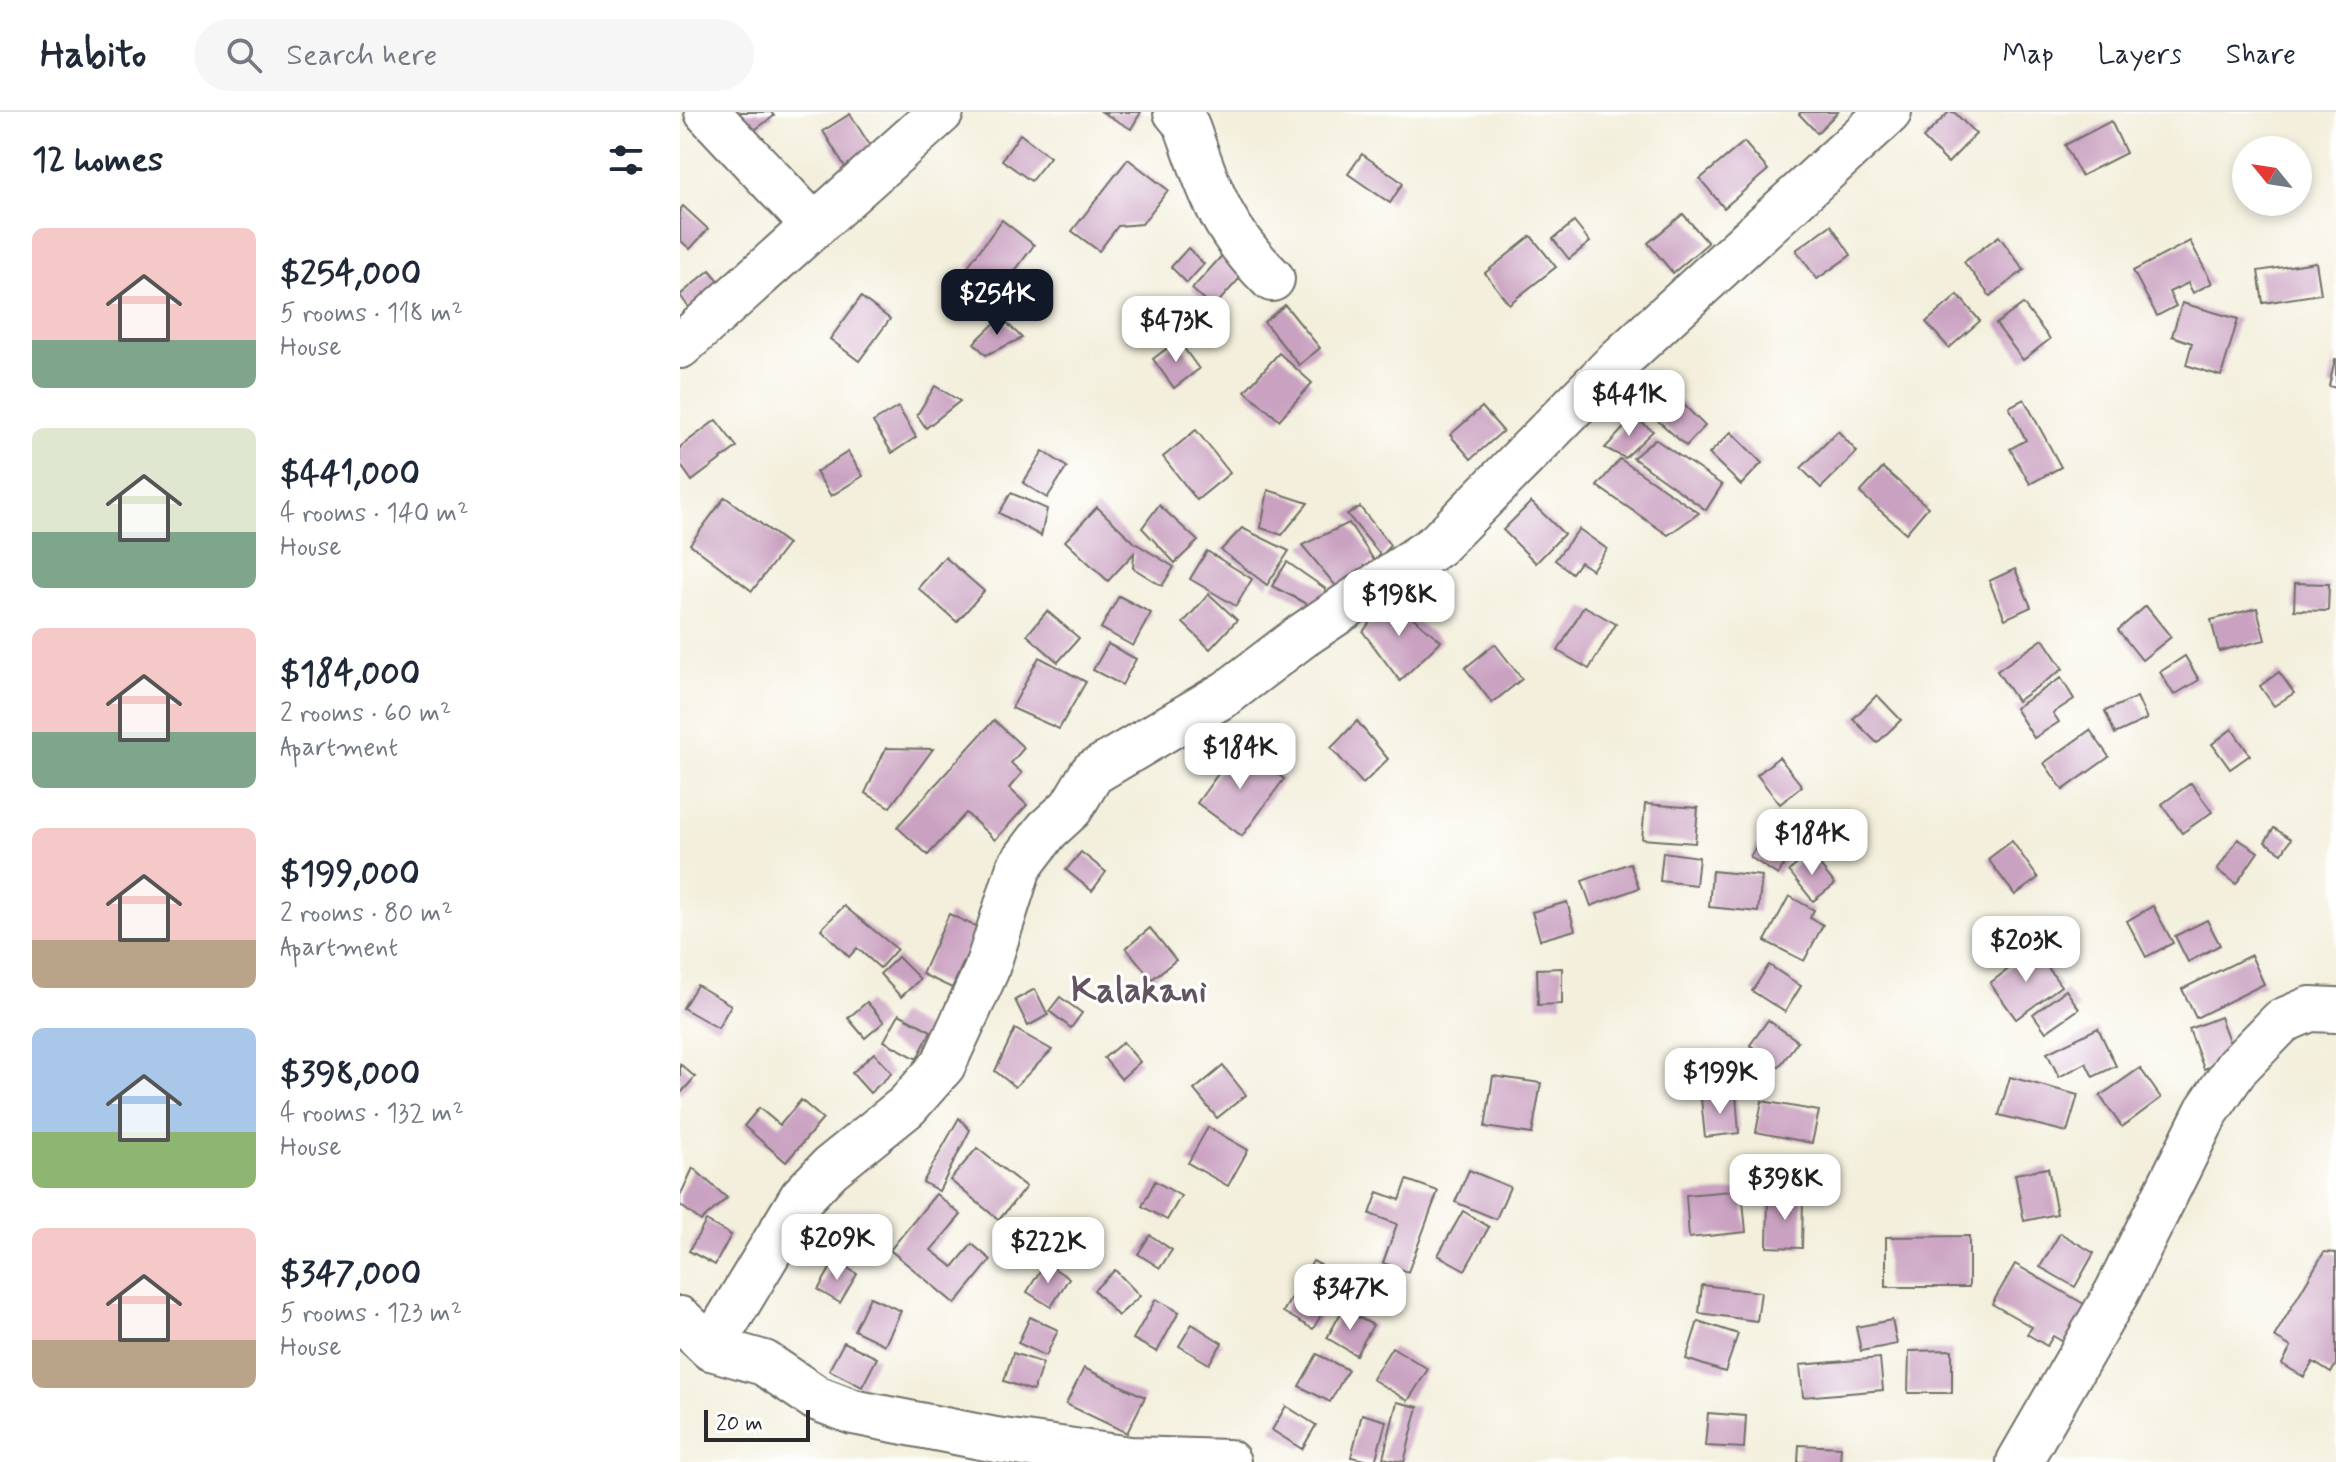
<!DOCTYPE html>
<meta charset="utf-8">
<style>
body{margin:0;font-family:Mynerve,sans-serif;background:#f6f6f7;color:#1f2937;height:100vh;display:flex;flex-direction:column;font-size:30px;white-space:nowrap}
*{box-sizing:border-box;margin:0}
p{font-size:26px;color:#747a83}
.icon{flex:none;width:44px;height:44px;fill:none;stroke:currentColor;stroke-width:2;stroke-linecap:round;stroke-linejoin:round}
.map{position:relative;flex:1;overflow:hidden}
.side{display:flex;flex-direction:column;background:#fff;width:680px}
.side>*{flex:none}
.needle{width:52px;rotate:300deg}
.controls{position:absolute;left:1552px;top:24px;display:grid;gap:16px}
.controls a{display:grid;place-items:center;width:80px;height:80px;border-radius:50%;background:#fff;box-shadow:0 4px 12px #0003;font-size:40px}
.scale{position:absolute;left:24px;bottom:20px;width:106px;box-sizing:border-box;padding-left:8px;border:4px solid #2b2b2b;border-top:0;font-size:22px;line-height:28px;white-space:nowrap;color:#2b2b2b;-webkit-text-stroke:6px #fff;paint-order:stroke}
.price{position:absolute;translate:-50% -68px;padding:0 18px;border-radius:16px;background:#fff;color:#222;font-size:26px;line-height:52px;filter:drop-shadow(0 2px 4px #0008)}
.price::after{content:'';position:absolute;left:50%;top:48px;width:24px;height:18px;margin-left:-12px;background:inherit;clip-path:polygon(0 0,100% 0,50% 100%)}
.price.current{background:#111827;color:#fff}
ul{padding:0;list-style:none}
li{display:flex;align-items:center;gap:24px;height:200px;padding:0 32px}
li span{display:grid;place-items:center;flex:none;width:224px;height:160px;border-radius:12px;color:#555}
li>.icon{margin-inline-start:auto}
span .icon{width:96px;height:96px;fill:#fffc;stroke-width:1}
li b{font-size:34px}
h2{display:flex;justify-content:space-between;align-items:center;height:96px;padding:0 32px;font-size:34px}
header{display:flex;align-items:center;gap:48px;box-sizing:border-box;height:112px;padding:0 40px;background:#fff;border-bottom:2px solid #e0e1e3}
header strong{font-size:38px}
nav{display:flex;gap:44px;margin-inline-start:auto;font-size:28px}
.search{width:560px;height:72px;background:#f6f6f7;display:flex;align-items:center;gap:20px;box-sizing:border-box;padding:0 28px;border-radius:44px;color:#747a83;font-size:30px}
main{display:flex;flex:1;min-height:0}
.map>svg:first-child{display:block}
.building{fill:#caa2c1}
.lines{fill:none;stroke-linecap:round;stroke-linejoin:round}
.minor-casing{stroke:#717069;stroke-width:48}
.minor{stroke:#fff;stroke-width:44}
.labels{text-anchor:middle;stroke-width:6;stroke-linejoin:round;paint-order:stroke}
.quarter-label{font-size:36px;font-weight:bold;fill:#635560;stroke:#fff}
</style>
<header>
<strong>Habito</strong>
<div class="search"><svg class="icon" aria-label="search" viewBox="0 0 24 24"><circle cx="10" cy="10" r="6"/><path d="M15 15l6 6"/></svg>Search here</div>
<nav><a>Map</a><a>Layers</a><a>Share</a></nav>
</header>
<main>
<section class="side">
<h2>12 homes<svg class="icon" aria-label="filters" viewBox="0 0 24 24"><path d="M4 7h16M4 17h16"/><circle cx="9" cy="7" r="2"/><circle cx="15" cy="17" r="2"/></svg></h2>
<ul>
<li><span style="background:linear-gradient(#f6c9c9 70%,#7fa58c 0)"><svg class="icon" aria-label="home" viewBox="0 0 24 24"><path d="M3 11l9-7 9 7M6 9v11h12V9"/></svg></span><div><b>$254,000</b><p>5 rooms · 118 m²</p><p>House</p></div></li>
<li><span style="background:linear-gradient(#dfe7d0 65%,#7fa58c 0)"><svg class="icon" aria-label="home" viewBox="0 0 24 24"><path d="M3 11l9-7 9 7M6 9v11h12V9"/></svg></span><div><b>$441,000</b><p>4 rooms · 140 m²</p><p>House</p></div></li>
<li><span style="background:linear-gradient(#f6c9c9 65%,#7fa58c 0)"><svg class="icon" aria-label="home" viewBox="0 0 24 24"><path d="M3 11l9-7 9 7M6 9v11h12V9"/></svg></span><div><b>$184,000</b><p>2 rooms · 60 m²</p><p>Apartment</p></div></li>
<li><span style="background:linear-gradient(#f6c9c9 70%,#b9a48a 0)"><svg class="icon" aria-label="home" viewBox="0 0 24 24"><path d="M3 11l9-7 9 7M6 9v11h12V9"/></svg></span><div><b>$199,000</b><p>2 rooms · 80 m²</p><p>Apartment</p></div></li>
<li><span style="background:linear-gradient(#a9c7e8 65%,#8fb573 0)"><svg class="icon" aria-label="home" viewBox="0 0 24 24"><path d="M3 11l9-7 9 7M6 9v11h12V9"/></svg></span><div><b>$398,000</b><p>4 rooms · 132 m²</p><p>House</p></div></li>
<li><span style="background:linear-gradient(#f6c9c9 70%,#b9a48a 0)"><svg class="icon" aria-label="home" viewBox="0 0 24 24"><path d="M3 11l9-7 9 7M6 9v11h12V9"/></svg></span><div><b>$347,000</b><p>5 rooms · 123 m²</p><p>House</p></div></li>
</ul>
</section>
<div class="map">
<svg width="1656" height="1350" viewBox="0 0 1656 1350">
<rect width="100%" height="100%" fill="#fff"/>
<filter id="ink" filterUnits="userSpaceOnUse"><feTurbulence type="fractalNoise" baseFrequency=".0125" numOctaves="2"/><feDisplacementMap in="SourceGraphic" scale="16" xChannelSelector="R" yChannelSelector="G"/><feConvolveMatrix kernelMatrix="1 2 1 2 8 2 1 2 1" color-interpolation-filters="sRGB"/></filter>
<filter id="wash" filterUnits="userSpaceOnUse"><feTurbulence type="fractalNoise" baseFrequency=".006" numOctaves="4" result="noise"/><feDisplacementMap in="SourceGraphic" scale="32" xChannelSelector="R" yChannelSelector="G"/><feGaussianBlur stdDeviation="1.8" result="paint"/><feColorMatrix in="noise" values="0 0 0 0 0 0 0 0 0 0 0 0 0 0 0 0 0 1.4 0 .05"/><feComposite in="paint" operator="in"/></filter>
<g filter="url(#wash)">
<rect width="100%" height="100%" fill="#f3efdc"/>
<g id="blocks">
<g class="building">
<polygon points="58,0 91,0 94,4 73,19"/>
<polygon points="422,0 461,0 451,17"/>
<polygon points="1121,0 1158,0 1137,21 1119,2"/>
<polygon points="1269,0 1274,0 1296,22 1268,51 1243,26"/>
<polygon points="170,2 198,46 170,63 143,19"/>
<polygon points="1431,9 1446,41 1401,64 1385,33"/>
<polygon points="340,22 370,45 351,69 322,48"/>
<polygon points="1064,30 1088,58 1044,96 1020,67"/>
<polygon points="682,42 723,71 710,91 668,62"/>
<polygon points="448,47 488,78 462,112 438,114 419,139 392,119"/>
<polygon points="3,94 28,117 10,137 0,128 0,98"/>
<polygon points="1003,102 1028,131 993,161 968,131"/>
<polygon points="322,108 354,133 321,178 288,154"/>
<polygon points="894,110 910,130 889,147 873,127"/>
<polygon points="1151,113 1171,143 1137,167 1116,138"/>
<polygon points="851,124 876,155 829,192 805,161"/>
<polygon points="1319,124 1344,158 1310,184 1284,150"/>
<polygon points="1510,129 1532,171 1513,181 1508,171 1489,180 1496,194 1477,204 1453,159"/>
<polygon points="508,136 524,152 507,171 491,155"/>
<polygon points="546,139 567,158 533,196 512,177"/>
<polygon points="1636,150 1641,182 1583,191 1578,159"/>
<polygon points="30,158 53,186 20,212 0,183"/>
<polygon points="1278,183 1300,209 1269,236 1246,210"/>
<polygon points="181,185 210,207 179,249 150,227"/>
<polygon points="1502,191 1558,207 1541,264 1506,253 1512,231 1492,224"/>
<polygon points="1343,192 1370,227 1343,248 1316,212"/>
<polygon points="605,193 640,236 619,253 584,210"/>
<polygon points="321,205 342,226 306,243 294,231"/>
<polygon points="498,228 519,257 494,276 473,247"/>
<polygon points="599,241 632,271 599,308 565,279"/>
<polygon points="1655,247 1656,247 1656,276 1649,274"/>
<polygon points="255,274 280,289 246,316 237,303"/>
<polygon points="995,284 1025,314 1006,334 975,306"/>
<polygon points="1344,287 1381,355 1350,372 1330,337 1346,328 1329,295"/>
<polygon points="218,295 236,325 212,341 193,310"/>
<polygon points="802,295 823,319 791,347 770,323"/>
<polygon points="954,305 973,319 945,346 925,336"/>
<polygon points="36,308 57,335 12,369 0,352 0,335"/>
<polygon points="516,318 550,361 517,388 483,345"/>
<polygon points="1158,319 1177,340 1141,376 1121,356"/>
<polygon points="1051,320 1082,351 1061,373 1029,342"/>
<polygon points="975,327 1042,373 1026,398 953,346"/>
<polygon points="363,339 387,355 367,386 343,371"/>
<polygon points="168,340 183,364 151,384 136,360"/>
<polygon points="940,347 1019,401 988,423 917,374"/>
<polygon points="1203,356 1248,395 1226,421 1180,381"/>
<polygon points="588,378 628,391 602,423 581,416"/>
<polygon points="331,381 367,397 361,424 319,401"/>
<polygon points="45,385 108,432 72,479 10,432"/>
<polygon points="851,390 884,422 856,451 823,418"/>
<polygon points="479,393 518,429 495,451 462,416"/>
<polygon points="417,395 455,431 494,455 482,474 453,456 454,441 428,469 385,429"/>
<polygon points="680,395 710,433 702,445 667,402"/>
<polygon points="669,411 694,448 660,479 622,433"/>
<polygon points="562,416 609,439 587,473 541,438"/>
<polygon points="899,417 927,437 912,458 900,450 892,461 875,448"/>
<polygon points="527,439 572,467 556,494 510,467"/>
<polygon points="265,445 304,479 277,510 238,476"/>
<polygon points="607,450 646,477 637,497 592,474"/>
<polygon points="1335,457 1351,495 1325,507 1309,469"/>
<polygon points="1615,471 1649,472 1648,499 1614,498"/>
<polygon points="529,482 557,508 530,537 503,511"/>
<polygon points="439,484 471,501 453,534 421,516"/>
<polygon points="708,485 761,529 720,569 683,520"/>
<polygon points="904,494 936,512 909,557 878,539"/>
<polygon points="1466,494 1491,525 1462,548 1438,518"/>
<polygon points="1577,496 1585,528 1539,539 1531,508"/>
<polygon points="367,499 399,526 378,550 347,523"/>
<polygon points="1363,527 1383,557 1337,589 1317,559"/>
<polygon points="428,532 456,547 442,573 413,558"/>
<polygon points="815,532 842,567 812,591 785,556"/>
<polygon points="1505,544 1519,568 1494,583 1480,560"/>
<polygon points="359,545 406,570 379,617 332,596"/>
<polygon points="1599,560 1614,581 1594,594 1580,574"/>
<polygon points="1381,566 1394,587 1373,601 1379,610 1354,626 1335,596"/>
<polygon points="1197,583 1221,608 1197,631 1173,607"/>
<polygon points="1457,585 1467,607 1435,622 1425,599"/>
<polygon points="314,608 344,636 331,651 342,661 329,676 347,693 315,728 286,701 248,743 217,715"/>
<polygon points="677,609 708,647 683,672 651,636"/>
<polygon points="1552,617 1570,643 1550,657 1532,632"/>
<polygon points="1410,618 1429,645 1383,678 1364,651"/>
<polygon points="559,633 604,667 562,724 517,691"/>
<polygon points="206,636 253,637 210,695 185,681"/>
<polygon points="1099,645 1122,674 1100,692 1077,663"/>
<polygon points="1511,671 1532,700 1502,721 1482,692"/>
<polygon points="965,692 1018,696 1015,731 962,727"/>
<polygon points="1087,716 1116,732 1098,763 1070,745"/>
<polygon points="1594,716 1611,727 1602,741 1585,730"/>
<polygon points="1558,727 1578,740 1556,772 1537,758"/>
<polygon points="1332,729 1358,766 1335,783 1308,747"/>
<polygon points="401,740 426,760 412,779 386,758"/>
<polygon points="983,740 1019,745 1016,773 980,769"/>
<polygon points="1130,741 1155,772 1133,789 1109,759"/>
<polygon points="950,751 959,776 911,794 902,769"/>
<polygon points="1032,759 1082,764 1078,800 1029,795"/>
<polygon points="1109,784 1134,798 1130,806 1143,813 1124,849 1085,829"/>
<polygon points="887,790 895,818 860,828 852,800"/>
<polygon points="164,794 217,837 200,856 177,836 169,845 141,817"/>
<polygon points="1473,794 1493,831 1466,845 1447,809"/>
<polygon points="269,802 299,816 272,876 242,862"/>
<polygon points="1527,808 1540,833 1508,850 1495,824"/>
<polygon points="470,816 496,848 472,867 446,836"/>
<polygon points="1355,837 1381,874 1336,907 1310,871"/>
<polygon points="1571,843 1584,872 1516,906 1502,877"/>
<polygon points="218,845 240,867 221,885 200,862"/>
<polygon points="1089,853 1121,874 1105,900 1072,879"/>
<polygon points="882,856 882,892 858,893 857,857"/>
<polygon points="17,873 51,893 38,916 3,896"/>
<polygon points="355,877 368,903 348,914 335,888"/>
<polygon points="1386,878 1399,897 1366,920 1353,902"/>
<polygon points="380,885 402,901 391,916 369,899"/>
<polygon points="187,890 204,910 185,926 168,906"/>
<polygon points="219,902 251,919 237,947 204,929"/>
<polygon points="1540,905 1555,945 1524,957 1509,917"/>
<polygon points="1088,908 1118,929 1099,955 1070,933"/>
<polygon points="1418,916 1436,954 1413,965 1406,951 1379,965 1367,941"/>
<polygon points="335,917 372,938 335,975 315,959"/>
<polygon points="443,930 460,950 441,967 424,946"/>
<polygon points="194,941 212,961 190,981 172,961"/>
<polygon points="0,952 15,965 0,982"/>
<polygon points="543,954 566,983 537,1006 514,978"/>
<polygon points="1460,956 1481,986 1442,1015 1420,984"/>
<polygon points="813,964 861,971 852,1022 805,1015"/>
<polygon points="1330,965 1398,983 1387,1020 1319,1003"/>
<polygon points="1056,983 1059,1021 1025,1025 1021,987"/>
<polygon points="121,988 143,1007 106,1050 64,1014 79,996 100,1013"/>
<polygon points="1082,989 1139,999 1132,1031 1076,1020"/>
<polygon points="279,1006 290,1018 259,1079 243,1070"/>
<polygon points="528,1015 568,1038 548,1074 508,1051"/>
<polygon points="297,1036 346,1075 319,1108 270,1068"/>
<polygon points="13,1056 47,1086 21,1109 0,1093 0,1084"/>
<polygon points="1368,1056 1377,1102 1344,1109 1335,1062"/>
<polygon points="789,1058 830,1075 816,1107 775,1090"/>
<polygon points="727,1068 758,1079 728,1160 703,1151 717,1112 690,1102 698,1080 720,1088"/>
<polygon points="475,1069 501,1084 487,1108 462,1094"/>
<polygon points="1062,1078 1066,1120 1009,1126 1006,1083"/>
<polygon points="256,1082 281,1103 251,1138 273,1155 292,1132 311,1148 275,1192 210,1138"/>
<polygon points="1088,1085 1123,1085 1122,1136 1087,1135"/>
<polygon points="783,1099 809,1115 785,1158 758,1143"/>
<polygon points="26,1109 51,1123 35,1153 9,1139"/>
<polygon points="1380,1121 1414,1141 1395,1175 1360,1155"/>
<polygon points="470,1123 492,1138 480,1156 458,1142"/>
<polygon points="1289,1124 1289,1175 1206,1175 1206,1125"/>
<polygon points="1644,1140 1656,1141 1656,1252 1651,1261 1633,1250 1624,1265 1602,1252 1611,1235 1594,1225"/>
<polygon points="155,1148 177,1162 160,1191 138,1178"/>
<polygon points="633,1149 663,1165 633,1217 603,1200"/>
<polygon points="365,1151 389,1166 371,1195 347,1180"/>
<polygon points="1335,1152 1416,1199 1394,1236 1373,1224 1367,1234 1347,1222 1352,1215 1312,1192"/>
<polygon points="435,1158 460,1184 438,1204 414,1178"/>
<polygon points="1022,1173 1081,1180 1077,1209 1019,1201"/>
<polygon points="190,1185 221,1199 205,1233 174,1218"/>
<polygon points="476,1187 499,1200 477,1240 453,1227"/>
<polygon points="663,1197 693,1213 676,1243 647,1226"/>
<polygon points="350,1205 378,1218 366,1244 338,1231"/>
<polygon points="1212,1208 1217,1232 1181,1239 1176,1215"/>
<polygon points="1018,1209 1058,1222 1045,1260 1006,1247"/>
<polygon points="512,1212 542,1231 529,1252 499,1234"/>
<polygon points="164,1230 197,1246 182,1275 149,1258"/>
<polygon points="712,1235 748,1257 728,1289 692,1267"/>
<polygon points="1272,1238 1272,1281 1228,1281 1229,1239"/>
<polygon points="333,1241 363,1251 353,1279 324,1269"/>
<polygon points="637,1242 668,1258 650,1290 619,1274"/>
<polygon points="1200,1246 1203,1278 1123,1285 1120,1253"/>
<polygon points="404,1256 465,1285 447,1321 386,1292"/>
<polygon points="717,1290 738,1295 724,1350 703,1346"/>
<polygon points="606,1294 636,1313 622,1337 592,1318"/>
<polygon points="1028,1301 1066,1304 1064,1336 1025,1334"/>
<polygon points="682,1302 706,1309 695,1350 671,1345"/>
<polygon points="1119,1333 1161,1335 1160,1350 1118,1350"/>
</g>
</g>
</g>
<g filter="url(#ink)">
<use href="#blocks" fill-opacity="0" stroke="#717069" stroke-width="2"/>
<g class="lines">
<g class="minor-casing">
<g id="minor">
<polyline points="27,0 134,114"/>
<path d="M 496,0 L 506,12 C 530,79 540,116 592,167"/>
<polyline points="0,234 261,0"/>
<polyline points="0,1207 31,1236 84,1251 136,1286 173,1300 316,1328 450,1347 548,1350"/>
<polyline points="31,1236 122,1085 150,1056 227,994 263,953 306,859 339,755 367,718 391,696 412,661 547,581 622,524 757,433 938,249 1209,0"/>
<polyline points="1339,1350 1437,1180 1527,999 1557,955 1602,909 1630,897 1656,898"/>
</g>
</g>
<use href="#minor" class="minor"/>
</g>
</g>
<g class="labels">
<g class="quarter-label">
<text x="459" y="889">Kalakani</text>
</g>
</g>
</svg>
<div class="controls">
<a><svg class="needle" viewBox="-14 -14 28 28"><path d="M0-13l5 13h-10z" fill="#e53935"/><path d="M0 13l5-13h-10z" fill="#747a83"/></svg></a>
</div>
<div class="scale">20 m</div>
<b class="price current" style="left:317px;top:225px">$254K</b>
<b class="price" style="left:496px;top:252px">$473K</b>
<b class="price" style="left:949px;top:326px">$441K</b>
<b class="price" style="left:719px;top:526px">$198K</b>
<b class="price" style="left:560px;top:679px">$184K</b>
<b class="price" style="left:1132px;top:765px">$184K</b>
<b class="price" style="left:1346px;top:872px">$203K</b>
<b class="price" style="left:1040px;top:1004px">$199K</b>
<b class="price" style="left:1105px;top:1110px">$398K</b>
<b class="price" style="left:157px;top:1170px">$209K</b>
<b class="price" style="left:368px;top:1173px">$222K</b>
<b class="price" style="left:670px;top:1220px">$347K</b>
</div>
</main>
